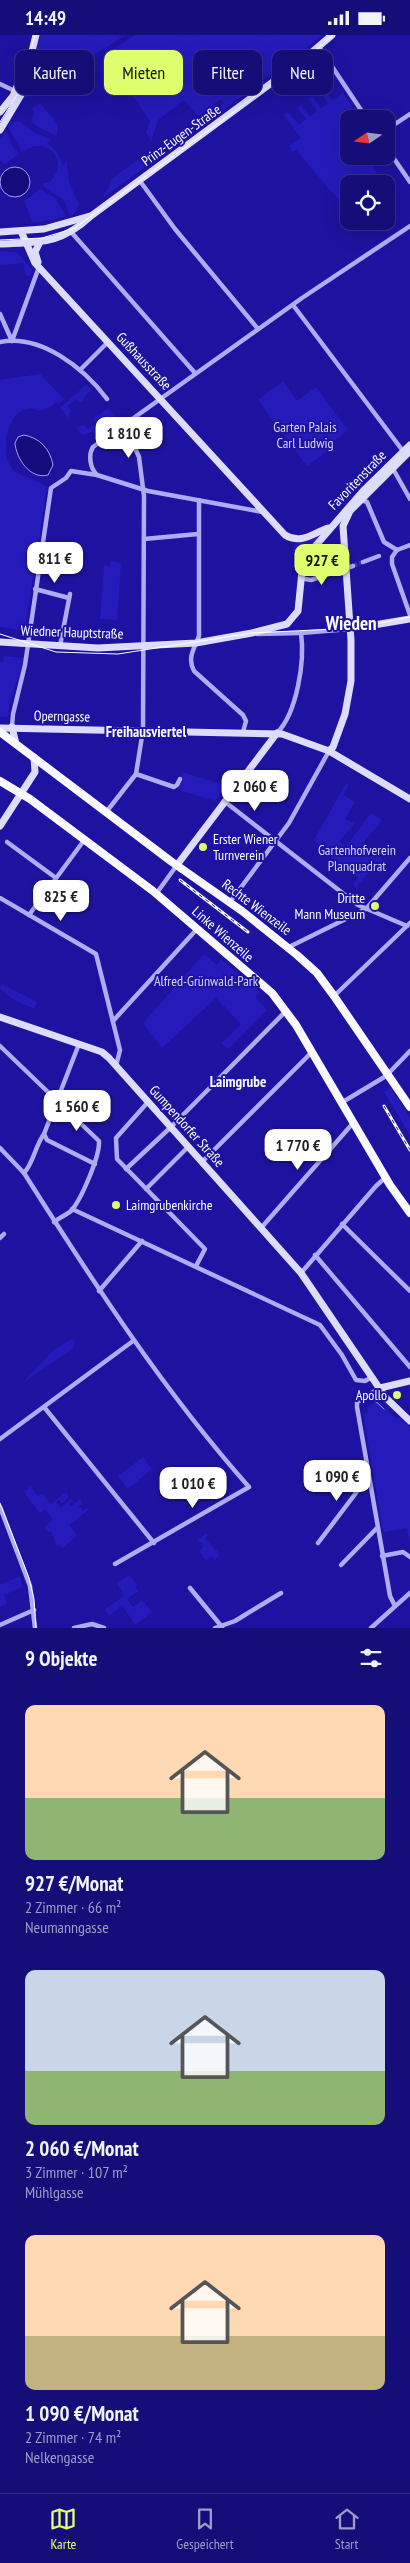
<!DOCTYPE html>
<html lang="de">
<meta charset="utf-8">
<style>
body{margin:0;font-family:"PT Sans Narrow",sans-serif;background:#231c80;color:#f1f3f6;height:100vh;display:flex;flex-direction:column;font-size:19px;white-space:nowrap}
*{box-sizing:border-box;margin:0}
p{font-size:16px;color:#9e9cc6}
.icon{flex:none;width:28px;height:28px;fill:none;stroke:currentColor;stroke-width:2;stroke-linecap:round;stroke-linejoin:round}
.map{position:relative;height:1593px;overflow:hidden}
.drawer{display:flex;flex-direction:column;background:#160e78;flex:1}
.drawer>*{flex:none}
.guide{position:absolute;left:15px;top:15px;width:380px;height:45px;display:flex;gap:10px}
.needle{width:32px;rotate:256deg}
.controls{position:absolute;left:340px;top:75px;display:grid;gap:10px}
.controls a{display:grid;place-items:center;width:55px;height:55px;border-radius:10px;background:#160e78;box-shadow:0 5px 20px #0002,0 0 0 1px #352e8a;font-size:25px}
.price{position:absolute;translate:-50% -42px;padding:0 11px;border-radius:10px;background:#fff;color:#222;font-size:16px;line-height:32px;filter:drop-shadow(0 1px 2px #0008)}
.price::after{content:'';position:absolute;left:50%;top:30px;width:15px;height:11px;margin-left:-8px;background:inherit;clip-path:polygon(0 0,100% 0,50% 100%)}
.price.active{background:#e0ff6f;color:#111}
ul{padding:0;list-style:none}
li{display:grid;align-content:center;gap:10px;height:265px;padding:0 25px}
li span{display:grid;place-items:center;height:155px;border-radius:10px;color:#555}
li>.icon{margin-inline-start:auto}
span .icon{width:90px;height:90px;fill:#fffc;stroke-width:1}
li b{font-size:21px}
h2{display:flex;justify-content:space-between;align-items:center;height:60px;padding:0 25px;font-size:21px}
.pill{padding:0 18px;border-radius:10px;background:#160e78;box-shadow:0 5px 20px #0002,0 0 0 1px #352e8a;font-size:18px;line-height:45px}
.pill.active{background:#e0ff6f;color:#111}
.status{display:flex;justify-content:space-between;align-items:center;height:35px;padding:0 25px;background:#160e78;direction:ltr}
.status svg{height:14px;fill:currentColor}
.dock{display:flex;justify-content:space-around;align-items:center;height:70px;border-top:1px solid #352e8a;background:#160e78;font-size:14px;color:#9e9cc6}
.dock a{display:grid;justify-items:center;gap:2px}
.dock .active{color:#e0ff6f}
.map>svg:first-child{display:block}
.green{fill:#241bba}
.water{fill:#140c7c;stroke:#a19ef7}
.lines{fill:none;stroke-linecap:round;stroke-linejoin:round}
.stream{stroke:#a19ef7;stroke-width:1}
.street-tunnel{stroke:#3f36ae;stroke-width:4.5;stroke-dasharray:4.5 2;stroke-linecap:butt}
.street{stroke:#afacf4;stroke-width:4.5}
.secondary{stroke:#dedcfd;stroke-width:7}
.primary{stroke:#faf9ff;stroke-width:8}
.tram{stroke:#fff;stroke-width:1}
.rail-casing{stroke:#fff;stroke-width:3}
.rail{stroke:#1d13a0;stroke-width:1;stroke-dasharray:4;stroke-linecap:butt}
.poi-dot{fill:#e0ff6f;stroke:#1d13a0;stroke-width:2}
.labels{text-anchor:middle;stroke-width:4;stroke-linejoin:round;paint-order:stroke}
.street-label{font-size:14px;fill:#fff;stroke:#1d13a0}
.park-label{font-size:14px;fill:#d7d4fe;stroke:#1d13a0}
.poi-label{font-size:14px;fill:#fff;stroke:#1d13a0;text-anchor:start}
.neighbourhood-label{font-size:15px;font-weight:bold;fill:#fff;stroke:#1d13a0}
.district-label{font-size:19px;font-weight:bold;fill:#fff;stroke:#1d13a0}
</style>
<div class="status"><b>14:49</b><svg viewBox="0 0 49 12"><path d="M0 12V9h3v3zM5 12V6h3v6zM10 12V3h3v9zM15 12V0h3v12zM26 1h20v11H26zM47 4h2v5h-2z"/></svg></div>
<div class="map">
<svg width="410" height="1593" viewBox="0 0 410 1593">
<rect width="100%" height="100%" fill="#1d13a0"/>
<g class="green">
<polygon points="40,0 126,0 24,64"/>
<polygon points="135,0 323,0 222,76 219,72 224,68 221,64 198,81 184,65 158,85 151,107 146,97 150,86 104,20"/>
<polygon points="323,53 332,65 343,58 360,83 349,84 349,121 366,121 379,141 375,145 378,149 349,149 349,177 296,115 293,117 289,111 301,103 284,80 288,77 299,90 306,84 297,73 301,70 310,82 317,76 308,64 312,62 321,73 328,68 320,56"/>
<path d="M 41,68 C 46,79 63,86 56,101 L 38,92 L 31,86 L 34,78 L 32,73 Z"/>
<path d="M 14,87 L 21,87 L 34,97 L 51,105 L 47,108 L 57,117 L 63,130 L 67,127 L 69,147 L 79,170 L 74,179 L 70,181 C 62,153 56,166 42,149 L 50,147 C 71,125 46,99 22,117 L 8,92 Z"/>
<polygon points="6,95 12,110 19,119 5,129 0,126 0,104"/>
<polygon points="170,114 104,162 103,160 110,151 111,144 149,117 157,118"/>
<polygon points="41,154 56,164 67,182 33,188 24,166"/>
<polygon points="0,216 17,217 32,235 30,241 26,241 24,228 0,230"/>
<path d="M 40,339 L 64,364 L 59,369 L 56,367 L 51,372 L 40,376 C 35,375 32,372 26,374 C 5,380 0,420 13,435 C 18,440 37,445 47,452 L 25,596 L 0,592 L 0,345 Z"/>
<polygon points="283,346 297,366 316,352 348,395 332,408 334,411 307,431 258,365"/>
<polygon points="86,350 92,354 83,363 84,365 80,368 76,364 68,371 71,375 68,383 60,373"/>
<polygon points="108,373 118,386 98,400 92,397 82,400 76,392 84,390 88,394 96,388 93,383 96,380 98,381"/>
<polygon points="321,497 304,524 292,515 295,508 303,507"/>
<polygon points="110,526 121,528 117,585 100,584 104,530 110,532"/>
<polygon points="4,621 24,623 24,625 10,667 8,682 0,682 0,627 3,627"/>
<polygon points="182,737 224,750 223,757 215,766 179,755"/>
<polygon points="346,748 349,750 343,760 355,767 345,784 355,789 339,806 346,811 371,778 382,785 364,807 387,829 384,831 378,826 356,853 353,849 358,843 342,829 337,833 336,838 329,831 334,825 314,805"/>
<polygon points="204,919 217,930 221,924 256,953 260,957 255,962 267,975 228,1014 222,1008 241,989 216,963 162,1013 143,988"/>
<polygon points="1,949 37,967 34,974 14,965 0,954"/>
<polygon points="391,1053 410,1083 410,1100 384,1057"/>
<path d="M 72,1304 L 75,1308 L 73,1313 L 24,1347 C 38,1331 52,1313 72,1304 Z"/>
<polygon points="377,1366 396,1384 399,1382 410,1392 410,1508 407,1493 383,1497 363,1379 368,1377 367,1372"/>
<polygon points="143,1422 152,1434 128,1454 118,1441"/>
<polygon points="30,1451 38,1461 42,1459 51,1469 66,1457 69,1462 62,1468 59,1465 56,1467 61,1473 71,1463 73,1466 69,1469 71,1471 80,1464 83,1468 79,1471 83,1476 87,1473 88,1475 69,1490 77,1501 62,1513 60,1510 57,1512 51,1496 48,1497 44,1492 53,1485 45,1474 40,1478 23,1456 28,1454"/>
<polygon points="206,1498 208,1500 205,1504 220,1519 215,1525 211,1521 206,1525 199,1516 204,1511 197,1503 200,1504"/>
<polygon points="129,1540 137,1550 135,1552 138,1556 127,1564 133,1572 142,1565 152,1577 135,1590 122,1570 109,1581 105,1574 124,1561 117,1548"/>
<polygon points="20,1541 22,1552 4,1560 7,1569 0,1572 0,1550"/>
</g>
<g class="water">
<circle cx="15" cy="147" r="15"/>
<path d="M 24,400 C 40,403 50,414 53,430 L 48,440 C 30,445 16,423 15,408 L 18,402 Z"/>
</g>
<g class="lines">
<polyline class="stream" points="372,1363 384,1374"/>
<polyline class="street-tunnel" points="353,531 363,527"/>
<g class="street">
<polyline points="319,12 367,84"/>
<polyline points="0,49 15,56"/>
<polyline points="386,95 410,79"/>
<polyline points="386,112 410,147"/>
<polyline points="140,146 175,194 258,294"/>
<polyline points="72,198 195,338"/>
<polyline points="293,270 403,416"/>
<polyline points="0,279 12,306"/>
<polyline points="12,306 39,232"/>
<path d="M 0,307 C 41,299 84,333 107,364"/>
<polyline points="80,335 108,307"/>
<polyline points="392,432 410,464"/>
<path d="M 97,440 C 90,433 88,420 93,412 L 302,263 L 410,191"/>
<path d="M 199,465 L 199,601 C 194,614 187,623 194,636 L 243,680 L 246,686 L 243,697"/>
<polyline points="361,465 367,467 384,507 397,515"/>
<polyline points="144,504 198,499"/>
<polyline points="397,515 392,522 392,529 410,580"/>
<polyline points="397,515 410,510"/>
<polyline points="363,527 379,521"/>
<polyline points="300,543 311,545 353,531"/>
<polyline points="35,554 69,563"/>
<polyline points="257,599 301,598 350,594"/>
<polyline points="60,611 70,559"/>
<polyline points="12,692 13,679 25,630 51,453 66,443 71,436 97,440 148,456 263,477"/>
<path d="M 277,698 C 297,678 305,626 301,598"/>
<polyline points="136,739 174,752 177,750 180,744"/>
<polyline points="224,766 358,870 407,891"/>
<polyline points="107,776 136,739 143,695 144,461 139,422 124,389"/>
<polyline points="7,807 56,843"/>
<polyline points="156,859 177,830"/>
<polyline points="0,863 96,919 120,1015 116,1031"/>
<polyline points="230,867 289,788 329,716"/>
<polyline points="29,880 85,804"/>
<polyline points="289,912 366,874 410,823"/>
<polyline points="334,961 410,888"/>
<polyline points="113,986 197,894"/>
<path d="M 0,1011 L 99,1106 C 100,1121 81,1165 71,1176 C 66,1180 59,1183 54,1187"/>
<polyline points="148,1067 116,1103 117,1124 205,1214 196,1231"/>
<polyline points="341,1068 386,1041 410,1016"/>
<polyline points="44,1099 47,1105 95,1129"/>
<path d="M 0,1113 L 24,1138 C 93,1247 163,1355 249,1452 L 115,1529"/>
<polyline points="202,1127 312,1017"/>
<polyline points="126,1134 171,1092 286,976"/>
<path d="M 24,1138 C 34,1127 35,1111 44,1099 L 79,1009"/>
<polyline points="146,1154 188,1112"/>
<polyline points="72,1174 320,1290 342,1320 356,1345 365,1346 372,1342"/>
<polyline points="342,1189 410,1256"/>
<polyline points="261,1193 354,1087"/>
<polyline points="0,1203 4,1199"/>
<polyline points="315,1220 410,1332"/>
<polyline points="301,1238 376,1151 386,1142"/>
<polyline points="99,1256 142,1206"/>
<polyline points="380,1353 357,1367 357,1372 390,1561 395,1571"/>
<polyline points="44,1372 154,1508"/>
<polyline points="0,1404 133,1306"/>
<polyline points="0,1472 30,1551 35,1593"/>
<polyline points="318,1508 362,1450 369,1449"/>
<polyline points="382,1521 403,1517 410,1522"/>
<polyline points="341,1530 377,1493"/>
<polyline points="190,1553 222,1592"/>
<polyline points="0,1590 34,1575"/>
<polyline points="74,1593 92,1589 104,1593"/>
<polyline points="215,1593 235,1586 281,1558"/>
<polyline points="371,1593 410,1558"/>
</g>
<g class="secondary">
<polyline points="0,77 13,61 22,39"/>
<polyline points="0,95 21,60 36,0"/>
<path d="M 21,196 L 35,228 L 285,500 C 301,510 313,498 328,493"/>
<polyline points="0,197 44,194 90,181"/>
<path d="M 0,209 C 39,207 60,210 91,181 L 304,24 L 332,0"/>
<polyline points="38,227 35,217 40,207"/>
<polyline points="350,594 410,584"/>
<polyline points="0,607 98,613 196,608 252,598 287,589 298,576 302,536 311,516 363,456 410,410"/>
<polyline points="12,692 16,709"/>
<polyline points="0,693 282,699 329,716 410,764"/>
<polyline points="329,716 333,712 345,679 351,646 351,605 343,491 350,476 410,416"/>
<polyline points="0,791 35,737 34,722"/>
<polyline points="177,830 277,698"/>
<polyline points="0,982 102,1017 109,1023 301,1238 386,1363 410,1386"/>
<polyline points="380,1353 410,1346"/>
</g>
<g class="primary">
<polyline points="0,697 172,827 242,876 297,920 317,938 334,961 410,1072"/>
<polyline points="0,746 30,764 153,856 272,958 296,990 390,1150 410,1178"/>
</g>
<g class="tram">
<polyline points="0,87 20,55 35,0"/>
<polyline points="0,205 42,203 75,193 306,24 333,0"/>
<polyline points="0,599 56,617 118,619 252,598 356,593 410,582"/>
<polyline points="0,1468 29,1543 34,1564 36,1593"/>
</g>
<g class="rail-casing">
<g id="rail">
<polyline points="180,845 248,897"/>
<polyline points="384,1071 410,1115"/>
</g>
</g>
<use href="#rail" class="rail"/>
</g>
<g class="poi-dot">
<circle cx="203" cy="812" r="5"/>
<circle cx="375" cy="871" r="5"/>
<circle cx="116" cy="1170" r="5"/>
<circle cx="397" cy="1360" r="5"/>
</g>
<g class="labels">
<g class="street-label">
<text transform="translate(181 100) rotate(-36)" y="5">Prinz-Eugen-Straße</text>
<text transform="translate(144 326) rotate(47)" y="5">Gußhausstraße</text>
<text transform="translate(357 445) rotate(-46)" y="5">Favoritenstraße</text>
<text transform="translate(72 597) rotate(2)" y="5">Wiedner Hauptstraße</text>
<text transform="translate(62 681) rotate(1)" y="5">Operngasse</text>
<text transform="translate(257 872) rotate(37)" y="5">Rechte Wienzeile</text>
<text transform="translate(223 899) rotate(41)" y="5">Linke Wienzeile</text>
<text transform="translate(187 1091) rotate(48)" y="5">Gumpendorfer Straße</text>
</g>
<g class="park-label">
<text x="305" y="397">Garten Palais<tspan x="305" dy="16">Carl Ludwig</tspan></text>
<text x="357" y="820">Gartenhofverein<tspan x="357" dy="16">Planquadrat</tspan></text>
<text x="206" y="951">Alfred-Grünwald-Park</text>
</g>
<g class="poi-label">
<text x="213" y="809">Erster Wiener<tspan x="213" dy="16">Turnverein</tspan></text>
<text x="365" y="868" text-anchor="end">Dritte<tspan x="365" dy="16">Mann Museum</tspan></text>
<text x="126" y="1175">Laimgrubenkirche</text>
<text x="387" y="1365" text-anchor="end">Apollo</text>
</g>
<g class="neighbourhood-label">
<text x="146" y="702">Freihausviertel</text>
<text x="238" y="1052">Laimgrube</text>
</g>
<g class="district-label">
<text x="351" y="595">Wieden</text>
</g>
</g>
</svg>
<div class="controls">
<a><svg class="needle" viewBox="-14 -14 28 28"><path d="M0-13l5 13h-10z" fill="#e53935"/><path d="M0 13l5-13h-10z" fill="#9e9cc6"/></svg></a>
<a><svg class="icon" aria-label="locate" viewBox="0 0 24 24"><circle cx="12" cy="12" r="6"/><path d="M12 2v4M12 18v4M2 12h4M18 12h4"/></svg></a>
</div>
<b class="price" style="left:129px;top:424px">1 810 €</b>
<b class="price" style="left:55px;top:549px">811 €</b>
<b class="price active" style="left:322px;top:551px">927 €</b>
<b class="price" style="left:255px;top:777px">2 060 €</b>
<b class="price" style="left:61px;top:887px">825 €</b>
<b class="price" style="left:77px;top:1097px">1 560 €</b>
<b class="price" style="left:298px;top:1136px">1 770 €</b>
<b class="price" style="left:337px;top:1467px">1 090 €</b>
<b class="price" style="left:193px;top:1474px">1 010 €</b>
<div class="guide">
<a class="pill">Kaufen</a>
<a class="pill active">Mieten</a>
<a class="pill">Filter</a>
<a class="pill">Neu</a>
</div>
</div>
<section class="drawer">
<h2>9 Objekte<svg class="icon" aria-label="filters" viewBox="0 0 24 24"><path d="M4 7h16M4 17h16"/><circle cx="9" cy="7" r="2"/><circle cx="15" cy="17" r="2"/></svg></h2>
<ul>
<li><span style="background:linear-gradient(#ffd9b3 60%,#8fb573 0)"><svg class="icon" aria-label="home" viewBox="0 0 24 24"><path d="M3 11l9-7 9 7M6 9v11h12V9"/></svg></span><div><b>927 €/Monat</b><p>2 Zimmer · 66 m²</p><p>Neumanngasse</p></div></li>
<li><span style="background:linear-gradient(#c9d6e8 65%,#8fb573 0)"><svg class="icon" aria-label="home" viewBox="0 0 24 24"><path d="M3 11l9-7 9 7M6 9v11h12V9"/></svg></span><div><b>2 060 €/Monat</b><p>3 Zimmer · 107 m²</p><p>Mühlgasse</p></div></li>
<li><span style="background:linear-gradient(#ffd9b3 65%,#c2b280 0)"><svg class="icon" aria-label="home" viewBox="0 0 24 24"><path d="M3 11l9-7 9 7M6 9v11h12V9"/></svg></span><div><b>1 090 €/Monat</b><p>2 Zimmer · 74 m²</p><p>Nelkengasse</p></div></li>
</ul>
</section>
<nav class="dock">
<a class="active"><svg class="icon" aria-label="map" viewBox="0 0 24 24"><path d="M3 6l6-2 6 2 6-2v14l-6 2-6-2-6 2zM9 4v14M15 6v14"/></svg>Karte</a>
<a><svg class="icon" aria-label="saved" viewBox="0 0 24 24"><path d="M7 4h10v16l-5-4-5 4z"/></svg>Gespeichert</a>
<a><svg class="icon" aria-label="home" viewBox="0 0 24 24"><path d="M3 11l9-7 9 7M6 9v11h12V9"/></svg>Start</a>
</nav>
